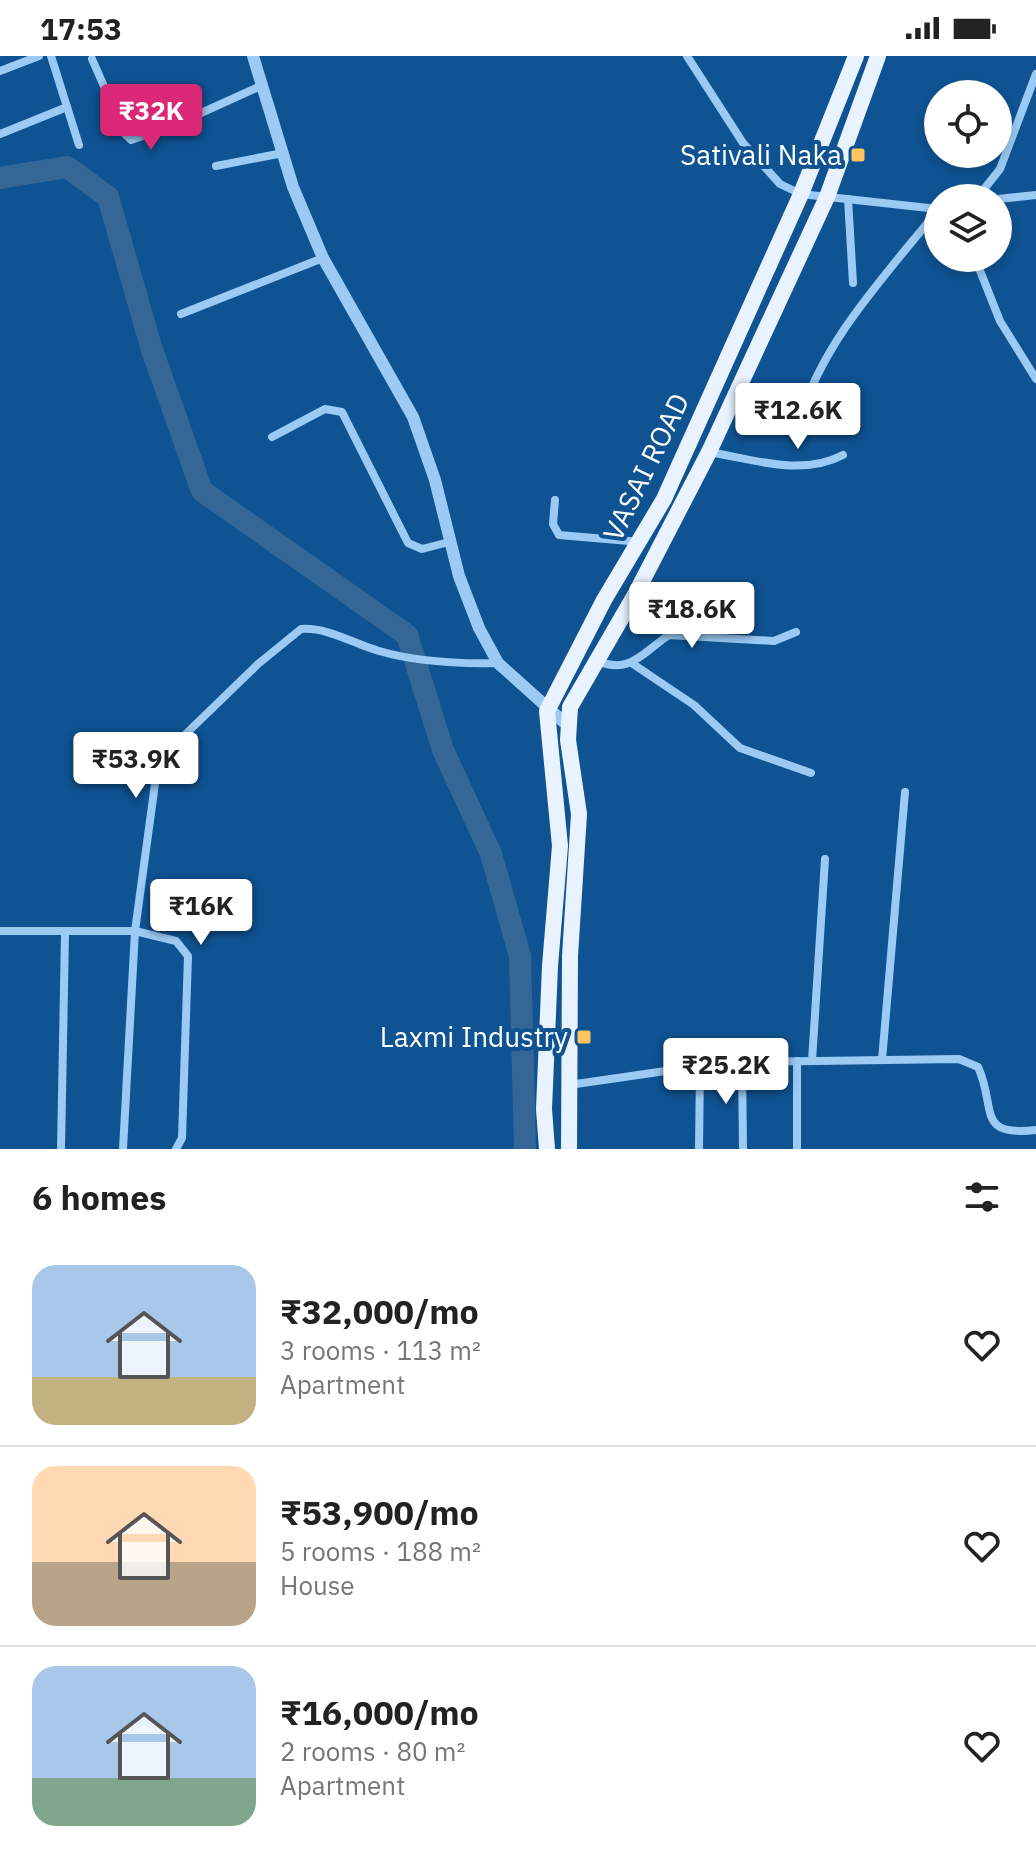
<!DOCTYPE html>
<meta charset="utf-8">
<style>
body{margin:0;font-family:"IBM Plex Sans",sans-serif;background:#f6f6f6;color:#222;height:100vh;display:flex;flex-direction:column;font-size:30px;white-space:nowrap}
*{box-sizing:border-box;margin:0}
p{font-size:26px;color:#767676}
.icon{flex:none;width:44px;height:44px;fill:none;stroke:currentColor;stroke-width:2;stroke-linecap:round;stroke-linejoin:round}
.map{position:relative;height:1093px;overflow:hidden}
.side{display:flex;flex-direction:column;background:#fff;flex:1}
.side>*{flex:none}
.fabs{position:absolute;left:924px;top:24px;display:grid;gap:16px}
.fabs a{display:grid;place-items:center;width:88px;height:88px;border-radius:50%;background:#fff;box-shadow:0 4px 12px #0003;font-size:40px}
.price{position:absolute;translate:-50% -68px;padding:0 18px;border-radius:8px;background:#fff;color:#222;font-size:26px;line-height:52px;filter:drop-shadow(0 2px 4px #0008)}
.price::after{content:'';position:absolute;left:50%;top:48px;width:24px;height:18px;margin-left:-12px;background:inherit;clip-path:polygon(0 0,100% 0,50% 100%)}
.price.active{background:#db2777;color:#fff}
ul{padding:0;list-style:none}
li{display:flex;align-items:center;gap:24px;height:200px;padding:0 32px}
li+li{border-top:2px solid #e0e0e0}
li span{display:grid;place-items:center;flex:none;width:224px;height:160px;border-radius:24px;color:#555}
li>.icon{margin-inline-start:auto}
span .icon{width:96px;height:96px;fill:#fffc;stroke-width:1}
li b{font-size:34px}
h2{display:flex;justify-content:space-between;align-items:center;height:96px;padding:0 32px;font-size:34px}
.status{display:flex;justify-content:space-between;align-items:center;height:56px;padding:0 40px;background:#fff;direction:ltr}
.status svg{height:22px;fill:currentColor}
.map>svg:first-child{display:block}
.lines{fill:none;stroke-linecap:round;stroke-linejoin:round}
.river{stroke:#356796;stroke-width:22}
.minor{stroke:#9bcaf4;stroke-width:8}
.tertiary{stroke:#9bcaf4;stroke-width:12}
.primary{stroke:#e8f3ff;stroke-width:16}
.poi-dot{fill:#ffc45e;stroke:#0f5393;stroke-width:3}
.labels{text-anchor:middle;stroke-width:8;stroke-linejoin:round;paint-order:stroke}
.poi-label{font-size:28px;fill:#fff;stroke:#0f5393;text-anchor:end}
.street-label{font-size:28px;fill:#fff;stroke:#0f5393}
</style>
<div class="status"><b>17:53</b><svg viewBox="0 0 49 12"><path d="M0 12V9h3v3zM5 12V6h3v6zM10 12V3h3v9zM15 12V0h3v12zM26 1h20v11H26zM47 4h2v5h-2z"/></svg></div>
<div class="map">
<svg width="1036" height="1093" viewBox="0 0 1036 1093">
<rect width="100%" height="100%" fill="#0f5393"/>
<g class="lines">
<polyline class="river" points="0,122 67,111 108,141 152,294 202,435 407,579 443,694 491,798 520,900 525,1093"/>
<g class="minor">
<polyline points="51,0 79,89"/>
<polyline points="687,0 743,87 780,128 801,138 938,153"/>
<polyline points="92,3 125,78 131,84 170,71 263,29"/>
<polyline points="0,15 39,0"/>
<polyline points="0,78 67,51"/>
<polyline points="216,110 283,97"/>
<polyline points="977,142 1000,113 1036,18"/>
<polyline points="848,143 853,227"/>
<polyline points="998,143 1036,139"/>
<polyline points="975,202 1000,265 1036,323"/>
<polyline points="181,258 323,202"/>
<path d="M 799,367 C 821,286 887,218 938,154"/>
<polyline points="272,381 325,353 342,356 408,487 422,493 449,486"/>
<path d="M 709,396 C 752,403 801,421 843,399"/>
<polyline points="555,444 553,468 559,479 641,486"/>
<path d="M 595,604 C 630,620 643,596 669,579 L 774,585 L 796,576"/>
<polyline points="633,608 694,649 740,692 811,717"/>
<polyline points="0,875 135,875 176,885 188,900 182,1082 176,1093"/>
<polyline points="882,1004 905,736"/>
<polyline points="812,1005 825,803"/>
<polyline points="742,1006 743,1093"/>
<path d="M 700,1010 L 742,1006 L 959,1003 L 978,1011 C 997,1052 975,1081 1036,1074"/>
<polyline points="569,1029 700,1010 699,1093"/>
<polyline points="61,1093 65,878"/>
<path d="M 123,1093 L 135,875 L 157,713 L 164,699 L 258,608 L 301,573 C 328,571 354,588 379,595 C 417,606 459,608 498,607"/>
<polyline points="797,1093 797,1005"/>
</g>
<polyline class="tertiary" points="253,0 293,131 323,202 413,361 435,424 459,520 479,572 498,607 567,669"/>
<g class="primary">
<polyline points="547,1093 544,1053 550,910 560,790 547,655 604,544 664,443 801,138 856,0"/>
<polyline points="569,1093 570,900 579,758 568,684 570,651 636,537 709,396 827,141 878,0"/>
</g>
</g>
<g class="poi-dot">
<rect x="850" y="91" width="16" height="16" rx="4"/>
<rect x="576" y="973" width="16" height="16" rx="4"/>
</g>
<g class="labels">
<g class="poi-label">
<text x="842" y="109">Sativali Naka</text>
<text x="568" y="991">Laxmi Industry</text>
</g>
<g class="street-label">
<text transform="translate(646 411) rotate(-64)" y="10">VASAI ROAD</text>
</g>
</g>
</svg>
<div class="fabs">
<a><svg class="icon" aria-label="locate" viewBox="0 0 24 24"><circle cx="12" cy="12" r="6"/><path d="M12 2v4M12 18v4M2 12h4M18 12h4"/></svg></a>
<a><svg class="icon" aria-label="layers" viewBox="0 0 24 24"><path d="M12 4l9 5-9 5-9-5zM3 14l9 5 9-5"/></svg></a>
</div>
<b class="price active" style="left:151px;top:96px">₹32K</b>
<b class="price" style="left:798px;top:395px">₹12.6K</b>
<b class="price" style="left:692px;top:594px">₹18.6K</b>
<b class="price" style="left:136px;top:744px">₹53.9K</b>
<b class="price" style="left:201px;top:891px">₹16K</b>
<b class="price" style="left:726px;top:1050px">₹25.2K</b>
</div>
<section class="side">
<h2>6 homes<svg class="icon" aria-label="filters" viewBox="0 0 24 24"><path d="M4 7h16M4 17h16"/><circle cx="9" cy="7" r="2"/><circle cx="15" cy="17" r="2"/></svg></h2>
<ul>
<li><span style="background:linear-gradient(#a9c7e8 70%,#c2b280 0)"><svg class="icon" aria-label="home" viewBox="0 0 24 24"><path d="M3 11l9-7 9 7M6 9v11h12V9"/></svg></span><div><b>₹32,000/mo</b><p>3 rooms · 113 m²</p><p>Apartment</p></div><svg class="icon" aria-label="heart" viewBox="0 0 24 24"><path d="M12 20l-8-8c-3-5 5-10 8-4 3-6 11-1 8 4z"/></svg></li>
<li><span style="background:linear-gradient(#ffd9b3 60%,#b9a48a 0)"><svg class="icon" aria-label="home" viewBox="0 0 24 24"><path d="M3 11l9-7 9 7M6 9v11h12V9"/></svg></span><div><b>₹53,900/mo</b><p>5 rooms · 188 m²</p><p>House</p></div><svg class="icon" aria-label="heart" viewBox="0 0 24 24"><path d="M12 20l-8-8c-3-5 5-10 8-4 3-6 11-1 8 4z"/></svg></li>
<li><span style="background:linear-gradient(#a9c7e8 70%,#7fa58c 0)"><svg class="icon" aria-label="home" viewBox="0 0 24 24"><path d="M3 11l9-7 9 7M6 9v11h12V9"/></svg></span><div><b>₹16,000/mo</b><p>2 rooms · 80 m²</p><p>Apartment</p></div><svg class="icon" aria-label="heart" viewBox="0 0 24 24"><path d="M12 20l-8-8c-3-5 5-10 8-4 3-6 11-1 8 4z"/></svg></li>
</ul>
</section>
